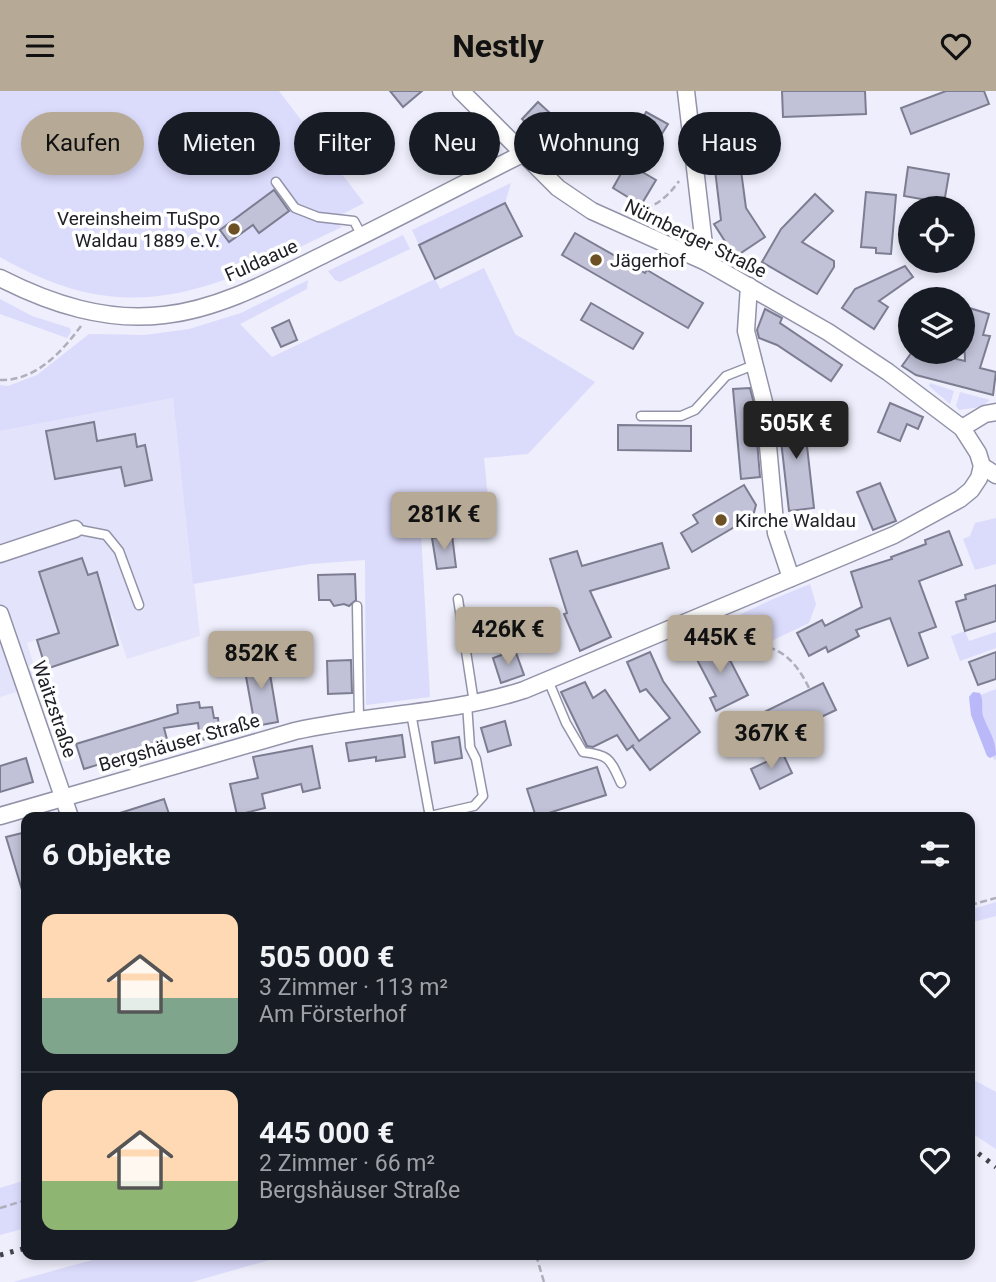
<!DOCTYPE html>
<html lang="de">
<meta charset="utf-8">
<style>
body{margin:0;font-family:Roboto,sans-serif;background:#20242c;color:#f1f3f6;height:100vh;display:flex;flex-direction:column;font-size:26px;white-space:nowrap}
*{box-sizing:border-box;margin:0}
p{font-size:23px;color:#9ea1a6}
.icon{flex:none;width:38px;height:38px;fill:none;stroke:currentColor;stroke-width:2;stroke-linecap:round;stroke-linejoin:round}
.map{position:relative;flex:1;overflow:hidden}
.panel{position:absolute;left:21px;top:721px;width:954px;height:448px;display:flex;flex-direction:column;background:#171b24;border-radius:14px;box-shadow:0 4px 10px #0003}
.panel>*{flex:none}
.top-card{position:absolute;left:21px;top:21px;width:956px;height:63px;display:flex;gap:14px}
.controls{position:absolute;left:898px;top:105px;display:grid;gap:14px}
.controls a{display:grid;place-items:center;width:77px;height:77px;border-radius:50%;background:#171b24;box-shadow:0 4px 10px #0003;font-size:35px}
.price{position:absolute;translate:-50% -60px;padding:0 16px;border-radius:7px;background:#b6aa97;color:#111;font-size:23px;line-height:46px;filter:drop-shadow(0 2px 4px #0008)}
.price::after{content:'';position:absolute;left:50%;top:42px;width:21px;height:16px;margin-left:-10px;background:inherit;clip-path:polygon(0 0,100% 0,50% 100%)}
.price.on{background:#222;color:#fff}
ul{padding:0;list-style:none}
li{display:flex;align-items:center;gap:21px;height:175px;padding:0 21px}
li+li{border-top:2px solid #363941}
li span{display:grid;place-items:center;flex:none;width:196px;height:140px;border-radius:14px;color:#555}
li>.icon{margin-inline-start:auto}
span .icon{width:84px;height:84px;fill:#fffc;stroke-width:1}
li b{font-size:30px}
h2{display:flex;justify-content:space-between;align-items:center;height:84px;padding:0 21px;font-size:30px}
.tag{padding:0 24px;border-radius:32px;background:#171b24;box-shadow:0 4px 10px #0003;font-size:24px;line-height:63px}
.tag.on{background:#b6aa97;color:#111}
header{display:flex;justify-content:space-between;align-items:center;height:91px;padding:0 21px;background:#b6aa97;color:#111;font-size:32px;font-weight:700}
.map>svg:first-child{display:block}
.built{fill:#e3e3fb}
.green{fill:#dbdbfc}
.forest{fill:#bab8f8}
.building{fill:#c1c1d7;stroke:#7d7d92;stroke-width:2}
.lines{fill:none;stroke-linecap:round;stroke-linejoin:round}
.lane-casing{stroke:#9293a8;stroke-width:11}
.street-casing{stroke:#9293a8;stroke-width:19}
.path{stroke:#afafbc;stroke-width:2.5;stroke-dasharray:7 3.5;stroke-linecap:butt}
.lane{stroke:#fff;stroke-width:8}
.street{stroke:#fff;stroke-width:16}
.rail{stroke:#42424b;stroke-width:5;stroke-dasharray:3.5 7;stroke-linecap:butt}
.poi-dot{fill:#6d5023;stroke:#fff;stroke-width:2.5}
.labels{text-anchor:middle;stroke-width:7;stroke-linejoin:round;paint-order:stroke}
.poi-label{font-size:19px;fill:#202029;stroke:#fff;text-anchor:start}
.street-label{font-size:19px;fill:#202029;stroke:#fff}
</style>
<header><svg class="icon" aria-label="menu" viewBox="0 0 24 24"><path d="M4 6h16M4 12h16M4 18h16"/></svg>Nestly<svg class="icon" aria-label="heart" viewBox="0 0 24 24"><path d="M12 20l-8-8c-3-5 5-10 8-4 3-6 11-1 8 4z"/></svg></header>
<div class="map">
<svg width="996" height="1191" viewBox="0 0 996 1191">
<rect width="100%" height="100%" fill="#eeeefc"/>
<polygon class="built" points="173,307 200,545 127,568 112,524 27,552 40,594 0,606 0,340"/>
<g class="green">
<path d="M 0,0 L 279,0 L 364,112 L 327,131 L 335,131 L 342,136 C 215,196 135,244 0,166 Z"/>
<polygon points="511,92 505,112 419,154 412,139"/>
<polygon points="403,144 410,158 340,191 335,189 328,180"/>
<polygon points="484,177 515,243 595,291 528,363 484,367 490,426 421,442 430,606 366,614 365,469 310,473 193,493 173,307 0,340 0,294 8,295 37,284 89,243 145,244 189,238 241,222 308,189 307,198 240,233 272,266 435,188 440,198"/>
<polygon points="0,208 32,225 70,237 71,241 67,247 0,223"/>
<polygon points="930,292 954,300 950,313 929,295"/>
<polygon points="960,301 990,309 981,316 959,319 956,315"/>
<polygon points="996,427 996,473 975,479 963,448 970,445 975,432"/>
<polygon points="810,493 816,513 809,532 767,552 743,538 737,525 771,509"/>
<polygon points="965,540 969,550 996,541 996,557 960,570 951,545"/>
<polygon points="996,598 996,668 994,669 973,607"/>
<polygon points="996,811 996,825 970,832 970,819"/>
<polygon points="970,987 996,1001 996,1058 970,1041"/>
<polygon points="26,1089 26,1137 0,1144 0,1097"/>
<polygon points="110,1164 287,1164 192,1191 13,1191"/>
</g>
<path class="forest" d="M 973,601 L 980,602 C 984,610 981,617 983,625 C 988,639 996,648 996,664 L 990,667 L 987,665 L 971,624 L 969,606 Z"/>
<g class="building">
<polygon points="390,0 422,0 403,16"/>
<polygon points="782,0 865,0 866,23 783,26"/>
<polygon points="946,0 984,0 989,13 911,43 901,17"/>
<polygon points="538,11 565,36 597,57 582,77 549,53 522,28"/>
<polygon points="646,21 668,33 660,46 639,34"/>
<polygon points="439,34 463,63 442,82 417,52"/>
<polygon points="736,42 746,117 765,146 735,166 714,133 721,129 711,45"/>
<polygon points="627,72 656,89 641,114 613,97"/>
<polygon points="908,76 949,83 944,112 904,105"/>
<polygon points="274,99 289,120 259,142 253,134 229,151 220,139"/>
<polygon points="866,101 896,104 891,163 876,162 876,157 861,156"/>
<polygon points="815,103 833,120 802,151 834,170 834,176 817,203 762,171 781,138"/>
<polygon points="505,112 522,145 435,188 419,154"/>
<polygon points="575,142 645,182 647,179 703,212 688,237 562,164"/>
<polygon points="905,175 913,186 879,210 888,216 874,238 842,217 855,198"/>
<polygon points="591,212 643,242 633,258 581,229"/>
<polygon points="963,215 989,223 983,244 990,245 980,277 996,281 993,304 916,284 902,275 912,261 926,261 965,270"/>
<polygon points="765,218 782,227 780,232 842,274 831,290 777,254 759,247 757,239"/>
<polygon points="289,229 297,249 281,256 272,237"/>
<polygon points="750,297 754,313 760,386 741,388 733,298"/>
<polygon points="890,312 923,326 918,338 907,333 900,350 878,341"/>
<polygon points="803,320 814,417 789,420 778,323"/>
<polygon points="94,331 97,350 135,343 137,356 145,354 152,389 125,395 121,376 55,388 46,340"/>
<polygon points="618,334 691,335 691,360 618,359"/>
<polygon points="880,392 896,430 873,439 857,401"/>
<polygon points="744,394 756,414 753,425 692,461 681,442 698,432 693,424"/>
<polygon points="949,440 962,474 919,490 936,536 919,542 928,567 908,575 890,527 856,539 859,545 828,561 826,556 809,565 797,542 822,529 825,535 862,516 851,481 892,468 891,466 926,453 925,449"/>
<polygon points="452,444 456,476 437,478 432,447"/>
<polygon points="662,452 669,477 590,500 611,546 580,560 564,523 567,522 550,468 577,460 582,475"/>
<polygon points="82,467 88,484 97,481 118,554 46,578 37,549 59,542 39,481"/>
<polygon points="355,483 356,509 349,515 344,513 334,515 330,509 319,509 318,484"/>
<polygon points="996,494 996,530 965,540 956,511 966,508 965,504"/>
<polygon points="719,548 748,604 716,620 710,607 716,605 693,561"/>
<polygon points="515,559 524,584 501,592 493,567"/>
<polygon points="650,561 663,590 700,641 650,679 632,655 634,654 627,659 617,644 593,656 587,655 561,601 585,591 593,607 605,599 639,650 670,627 646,598 640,601 627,571"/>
<polygon points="996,561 996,588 978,594 969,571"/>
<polygon points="267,565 278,631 255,635 243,569"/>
<polygon points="351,569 352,602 328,603 327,570"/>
<polygon points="823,592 836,619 775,648 762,622"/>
<polygon points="199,611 200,617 212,616 214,627 218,627 220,646 200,649 198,632 164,637 168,652 84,678 76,653 178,622 177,614"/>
<polygon points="505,630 511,654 488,661 481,637"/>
<polygon points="402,644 405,666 376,670 376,666 349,670 346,652"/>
<polygon points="459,646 462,667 435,672 432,651"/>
<polygon points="312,655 320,697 303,701 301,693 262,703 265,717 237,724 230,693 258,687 253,666"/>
<polygon points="783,663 792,682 760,698 751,678"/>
<polygon points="26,667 33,691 0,701 0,675"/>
<polygon points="597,676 606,704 536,726 527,698"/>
<polygon points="164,708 170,726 118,726 117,723"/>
<polygon points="26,741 26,802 23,802 6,746"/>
</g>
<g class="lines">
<g class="lane-casing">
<g id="lane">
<polyline points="276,91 295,117 318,126 354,130 362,145"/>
<polyline points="641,325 681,325 695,319 726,285 754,274"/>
<polyline points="75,438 106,444 119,460 139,514"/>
<polyline points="458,508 474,612"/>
<polyline points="357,515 359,628"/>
<path d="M 548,589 L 566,632 L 583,661 C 610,664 610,668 621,692"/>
<polyline points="411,622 430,726"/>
<polyline points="430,725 474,715 483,705 476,668 470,656 467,613"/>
</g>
</g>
<g class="street-casing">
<g id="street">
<polyline points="461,0 558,97 592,120 706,171 828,241 888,281 962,337 978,362 982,375 996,384"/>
<polyline points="686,0 706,171"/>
<path d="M 0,187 C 51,213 106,231 164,224 C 221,218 276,187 327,162 C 393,130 457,96 522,63"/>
<polyline points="749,195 746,240 764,311 776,442 791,487"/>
<polyline points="962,337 985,323 996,321"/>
<polyline points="0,463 75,438"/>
<polyline points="0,523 70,726"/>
<path d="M 0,725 L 295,640 C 371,623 450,623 524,599 L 894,444 L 960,408 L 971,399 L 979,387 L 982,375"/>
</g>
</g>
<g class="path">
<path d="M 635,121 C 655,116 667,107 679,90"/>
<path d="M 0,289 C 35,290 61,262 81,235"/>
<path d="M 730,531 L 739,552 C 777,553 793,564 810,599"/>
<polyline points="725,559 739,552"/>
<polyline points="970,814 996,807"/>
<polyline points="0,1117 26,1109"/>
<polyline points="536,1164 544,1191"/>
</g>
<use href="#lane" class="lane"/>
<use href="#street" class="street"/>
<g class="rail">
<polyline points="970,1056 996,1076"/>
<polyline points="0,1164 26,1157"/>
</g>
</g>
<g class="poi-dot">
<circle cx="234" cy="138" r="7"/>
<circle cx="596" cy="169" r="7"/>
<circle cx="721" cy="429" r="7"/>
</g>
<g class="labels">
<g class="poi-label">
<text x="220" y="134" text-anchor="end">Vereinsheim TuSpo<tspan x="220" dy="22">Waldau 1889 e.V.</tspan></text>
<text x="610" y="176">Jägerhof</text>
<text x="735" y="436">Kirche Waldau</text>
</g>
<g class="street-label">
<text transform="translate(696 147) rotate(26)" y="7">Nürnberger Straße</text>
<text transform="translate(261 169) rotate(-24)" y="7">Fuldaaue</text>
<text transform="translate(55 618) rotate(71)" y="7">Waitzstraße</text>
<text transform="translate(179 651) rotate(-16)" y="7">Bergshäuser Straße</text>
</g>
</g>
</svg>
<div class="controls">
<a><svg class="icon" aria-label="locate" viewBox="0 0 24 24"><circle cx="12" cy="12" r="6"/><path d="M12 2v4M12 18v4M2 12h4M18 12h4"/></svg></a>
<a><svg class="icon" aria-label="layers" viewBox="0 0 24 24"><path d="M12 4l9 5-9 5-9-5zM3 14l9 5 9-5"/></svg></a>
</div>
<b class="price on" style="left:796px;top:370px">505K €</b>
<b class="price" style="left:444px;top:461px">281K €</b>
<b class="price" style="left:508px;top:576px">426K €</b>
<b class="price" style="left:720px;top:584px">445K €</b>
<b class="price" style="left:261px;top:600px">852K €</b>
<b class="price" style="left:771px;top:680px">367K €</b>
<div class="top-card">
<a class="tag on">Kaufen</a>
<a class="tag">Mieten</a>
<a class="tag">Filter</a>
<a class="tag">Neu</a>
<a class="tag">Wohnung</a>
<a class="tag">Haus</a>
</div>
<section class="panel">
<h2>6 Objekte<svg class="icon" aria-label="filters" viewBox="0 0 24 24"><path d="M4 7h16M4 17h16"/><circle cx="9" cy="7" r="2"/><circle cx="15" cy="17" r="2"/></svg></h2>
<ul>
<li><span style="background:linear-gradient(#ffd9b3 60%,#7fa58c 0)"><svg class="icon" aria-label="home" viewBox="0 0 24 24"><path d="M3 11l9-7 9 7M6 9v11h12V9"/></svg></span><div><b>505 000 €</b><p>3 Zimmer · 113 m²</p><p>Am Försterhof</p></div><svg class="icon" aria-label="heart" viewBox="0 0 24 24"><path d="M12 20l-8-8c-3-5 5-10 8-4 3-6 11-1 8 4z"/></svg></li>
<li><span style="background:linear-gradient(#ffd9b3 65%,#8fb573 0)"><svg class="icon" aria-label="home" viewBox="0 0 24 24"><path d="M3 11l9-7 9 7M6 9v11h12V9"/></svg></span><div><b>445 000 €</b><p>2 Zimmer · 66 m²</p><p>Bergshäuser Straße</p></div><svg class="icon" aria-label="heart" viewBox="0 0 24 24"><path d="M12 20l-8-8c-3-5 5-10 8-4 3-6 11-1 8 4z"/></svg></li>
</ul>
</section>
</div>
